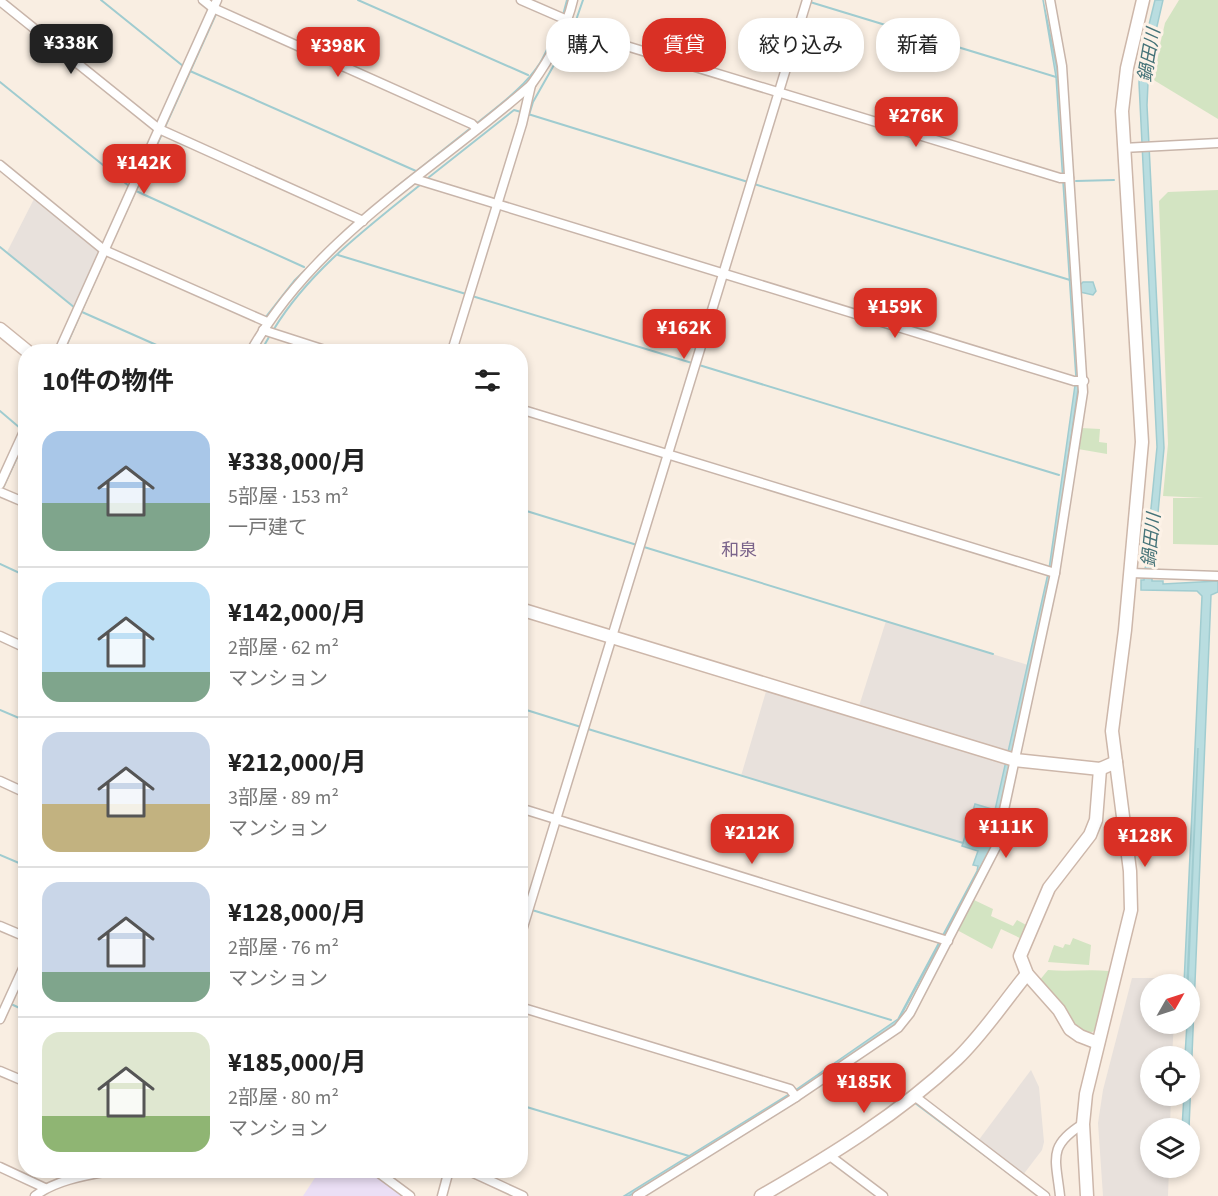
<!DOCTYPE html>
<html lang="ja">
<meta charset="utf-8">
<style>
body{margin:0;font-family:"Source Sans 3","Noto Sans JP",sans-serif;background:#f6f6f6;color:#222;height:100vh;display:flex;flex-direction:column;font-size:22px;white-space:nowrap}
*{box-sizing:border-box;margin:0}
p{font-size:20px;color:#767676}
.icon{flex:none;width:33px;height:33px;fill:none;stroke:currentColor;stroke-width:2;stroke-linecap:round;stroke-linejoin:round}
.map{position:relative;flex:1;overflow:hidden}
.drawer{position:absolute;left:18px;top:344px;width:510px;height:834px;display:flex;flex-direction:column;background:#fff;border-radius:24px;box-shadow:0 3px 9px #0003}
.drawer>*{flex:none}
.hud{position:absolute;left:546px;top:18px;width:570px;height:54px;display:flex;gap:12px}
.needle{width:39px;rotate:51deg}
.tools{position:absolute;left:1140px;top:974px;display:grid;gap:12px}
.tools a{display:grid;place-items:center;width:60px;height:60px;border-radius:50%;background:#fff;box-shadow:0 3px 9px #0003;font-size:30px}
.price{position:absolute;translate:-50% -51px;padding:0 14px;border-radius:12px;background:#d93025;color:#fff;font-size:20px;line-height:39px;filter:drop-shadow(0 2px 3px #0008)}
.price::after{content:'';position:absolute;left:50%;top:36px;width:18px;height:14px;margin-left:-9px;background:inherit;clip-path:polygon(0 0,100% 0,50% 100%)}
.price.active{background:#222;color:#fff}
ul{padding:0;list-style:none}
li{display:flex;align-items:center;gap:18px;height:150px;padding:0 24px}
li+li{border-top:2px solid #e0e0e0}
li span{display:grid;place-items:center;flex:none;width:168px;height:120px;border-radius:18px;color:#555}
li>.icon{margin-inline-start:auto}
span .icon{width:72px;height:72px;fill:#fffc;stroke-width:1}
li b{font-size:26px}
h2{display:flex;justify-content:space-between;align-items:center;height:72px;padding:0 24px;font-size:26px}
.chip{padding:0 21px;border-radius:24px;background:#fff;box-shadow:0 3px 9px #0003;font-size:21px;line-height:54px}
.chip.active{background:#d93025;color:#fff}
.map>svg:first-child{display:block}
.industrial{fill:#e8e1dc}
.education{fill:#ebdff5}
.green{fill:#d3e4c2}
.water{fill:#b9dde0;stroke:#a0ccd0;stroke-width:1.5}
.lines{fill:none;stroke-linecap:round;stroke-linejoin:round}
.stream{stroke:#a0ccd0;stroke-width:2}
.street-casing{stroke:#c8b5aa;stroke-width:11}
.secondary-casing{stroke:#cdb7aa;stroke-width:15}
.street{stroke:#fff;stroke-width:8}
.secondary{stroke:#fff;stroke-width:12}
.labels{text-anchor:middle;stroke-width:6;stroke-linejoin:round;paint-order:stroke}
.water-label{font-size:18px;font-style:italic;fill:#457378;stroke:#fdf2e7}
.neighbourhood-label{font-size:18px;fill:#7a638a;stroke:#fdf2e7}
</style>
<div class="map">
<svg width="1218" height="1196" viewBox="0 0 1218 1196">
<rect width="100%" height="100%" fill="#f9eee2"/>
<g class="industrial">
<polygon points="35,197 100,251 75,308 7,252"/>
<polygon points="886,621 1028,665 1009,753 859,706"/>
<polygon points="767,688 1007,762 995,810 975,804 963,843 741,776"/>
<polygon points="1132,978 1177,978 1176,984 1150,984 1150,1023 1174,1023 1172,1056 1150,1056 1150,1095 1171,1095 1170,1128 1150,1128 1150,1167 1169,1167 1168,1196 1103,1196 1098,1123 1103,1090"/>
<polygon points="1031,1070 1039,1087 1044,1142 1042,1150 1023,1175 978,1141"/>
</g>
<polygon class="education" points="320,1170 370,1170 405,1196 303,1196"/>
<g class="green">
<polygon points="1179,0 1218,0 1218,119 1152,79 1165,23"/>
<polygon points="1218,190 1218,545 1173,544 1173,498 1204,498 1163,496 1168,444 1159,201 1168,192"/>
<polygon points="1081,428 1100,429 1099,442 1107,443 1107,454 1078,449"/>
<polygon points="974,900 993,909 991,916 1013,926 1017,920 1028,926 1022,939 1001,929 992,949 957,930"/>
<polygon points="1073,938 1091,945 1089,965 1048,962 1054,945 1063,948 1065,944 1070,945"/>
<path d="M 1048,970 C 1068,972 1088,969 1109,971 L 1095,1031 L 1085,1034 L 1078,1032 L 1039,981 Z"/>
</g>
<g class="water">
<polygon points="1043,0 1057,68 1066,176 1080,285 1083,282 1093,282 1096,291 1093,295 1080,292 1079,382 1052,569 997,821 980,817 973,837 993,844 897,1023 793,1095 629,1196 624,1196 791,1093 898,1019 977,871 978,866 973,865 978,851 962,846 975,804 995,810 1049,569 1076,378 1056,77"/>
<polygon points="1155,0 1163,0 1149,61 1147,105 1164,448 1152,578 1152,581 1163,581 1163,584 1218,581 1218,592 1211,595 1189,1128 1182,1128 1184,1095 1190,1095 1190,1056 1185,1056 1187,1023 1190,1023 1188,984 1198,748 1187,984 1184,984 1202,596 1197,591 1141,590 1141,580 1144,580 1157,447 1139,83 1141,57"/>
</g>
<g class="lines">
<g class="stream">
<polyline points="101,0 183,66"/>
<polyline points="358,0 528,75"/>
<polyline points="810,2 1056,77"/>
<polyline points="563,15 567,0"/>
<polyline points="574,26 583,0"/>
<polyline points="190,71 416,171"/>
<polyline points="0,82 129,186"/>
<polyline points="528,114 748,182"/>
<polyline points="529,115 533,102 572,33"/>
<path d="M 476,124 C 498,106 524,88 540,63 C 548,50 553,35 560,21"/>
<polyline points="165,127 216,14"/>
<polyline points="428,178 514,110 521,112"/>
<polyline points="1076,181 1114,180"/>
<polyline points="754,184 1070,280"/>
<polyline points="394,189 472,127"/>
<polyline points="136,191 304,267"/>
<polyline points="113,240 161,136"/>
<polyline points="0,247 75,308"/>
<polyline points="338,255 466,294"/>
<polyline points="472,296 692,363"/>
<polyline points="82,312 170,351"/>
<polyline points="265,318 294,281 356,221"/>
<path d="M 274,329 C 310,270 367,228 420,185"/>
<polyline points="251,344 263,323"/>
<polyline points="64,351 102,265"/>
<polyline points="261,351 269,337"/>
<polyline points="699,365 1059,475"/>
<polyline points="0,411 20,428"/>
<polyline points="2,490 26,438"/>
<polyline points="520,509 637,545"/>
<polyline points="644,547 993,654"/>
<polyline points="0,564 26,576"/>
<polyline points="520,708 581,727"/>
<polyline points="0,710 26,721"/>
<polyline points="588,729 963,843"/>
<polyline points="0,855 26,866"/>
<polyline points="532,910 891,1020"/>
<polyline points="11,1004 26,1011"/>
<polyline points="1,1008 26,953"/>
<polyline points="915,1103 1027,1187"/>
<polyline points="520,1105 689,1156"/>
</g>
<g class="street-casing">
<g id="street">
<polyline points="203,0 213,8 472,124 477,129"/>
<polyline points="521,0 567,20"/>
<polyline points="0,1 159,129 363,221"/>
<polyline points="564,27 1060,178 1069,178"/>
<polyline points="1123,148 1218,143"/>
<polyline points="0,165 104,250 267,322"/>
<polyline points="415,179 1074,381 1084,381"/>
<polyline points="263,330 328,351"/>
<polyline points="59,351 217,0"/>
<path d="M 251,351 C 315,236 435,170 531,85 C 549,60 566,30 573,0"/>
<polyline points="452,351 522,124 531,85"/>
<polyline points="520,409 1055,573"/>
<polyline points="0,484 26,427"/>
<polyline points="0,492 26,503"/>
<polyline points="1131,573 1218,576"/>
<polyline points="0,636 26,648"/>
<polyline points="0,781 26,793"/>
<polyline points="520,808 948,941"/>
<polyline points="0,926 26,937"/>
<polyline points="520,937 807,0"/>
<polyline points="520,1007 790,1089 796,1097"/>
<polyline points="0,1019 26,962"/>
<polyline points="0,1071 26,1082"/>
<polyline points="913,1095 1045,1196"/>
<polyline points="830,1156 883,1196"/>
<polyline points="0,1167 45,1188"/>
<polyline points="375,1170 410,1196"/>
<polyline points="467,1170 523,1196"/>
<path d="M 35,1196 C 57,1179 89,1175 116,1170"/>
<polyline points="442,1196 449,1170"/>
<polyline points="637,1196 796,1097 898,1028 910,1013 996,847 1055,573 1083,392 1062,66 1050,0"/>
<path d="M 1060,1196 C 1056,1159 1047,1146 1083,1124"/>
</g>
</g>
<g class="secondary-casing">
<g id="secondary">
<polyline points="0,329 27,351"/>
<polyline points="520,609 1015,760 1100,769 1116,762"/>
<polyline points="1098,1043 1080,1036 1070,1029 1059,1010 1027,974 1020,956 1049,888 1090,835 1096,820 1100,769"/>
<path d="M 761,1196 C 830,1156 899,1114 957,1059 C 983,1034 1004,1002 1027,974"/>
<polyline points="1087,1196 1083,1124 1086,1094 1131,910 1130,871 1112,731 1125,630 1142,442 1122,111 1127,68 1143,0"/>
</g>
</g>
<use href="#street" class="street"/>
<use href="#secondary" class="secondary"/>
</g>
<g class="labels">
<g class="water-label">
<text transform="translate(1149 55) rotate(-80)" y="6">鍋田川</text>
<text transform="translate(1151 540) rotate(-84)" y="6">鍋田川</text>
</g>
<g class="neighbourhood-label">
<text x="739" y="556">和泉</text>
</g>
</g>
</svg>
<div class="tools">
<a><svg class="needle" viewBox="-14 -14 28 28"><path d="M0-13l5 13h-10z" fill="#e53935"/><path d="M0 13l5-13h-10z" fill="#767676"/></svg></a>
<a><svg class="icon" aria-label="locate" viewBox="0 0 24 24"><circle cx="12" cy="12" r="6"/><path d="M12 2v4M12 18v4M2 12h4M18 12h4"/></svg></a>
<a><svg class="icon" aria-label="layers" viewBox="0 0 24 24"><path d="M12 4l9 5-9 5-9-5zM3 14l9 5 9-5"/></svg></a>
</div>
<b class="price active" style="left:71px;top:75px">¥338K</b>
<b class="price" style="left:338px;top:78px">¥398K</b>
<b class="price" style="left:916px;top:148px">¥276K</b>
<b class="price" style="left:144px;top:195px">¥142K</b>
<b class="price" style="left:895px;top:339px">¥159K</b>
<b class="price" style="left:684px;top:360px">¥162K</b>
<b class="price" style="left:1006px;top:859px">¥111K</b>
<b class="price" style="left:752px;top:865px">¥212K</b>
<b class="price" style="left:1145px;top:868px">¥128K</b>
<b class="price" style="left:864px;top:1114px">¥185K</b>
<div class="hud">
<a class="chip">購入</a>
<a class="chip active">賃貸</a>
<a class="chip">絞り込み</a>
<a class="chip">新着</a>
</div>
<section class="drawer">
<h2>10件の物件<svg class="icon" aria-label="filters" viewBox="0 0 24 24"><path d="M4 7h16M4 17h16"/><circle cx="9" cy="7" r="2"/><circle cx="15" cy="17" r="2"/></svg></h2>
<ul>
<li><span style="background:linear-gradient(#a9c7e8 60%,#7fa58c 0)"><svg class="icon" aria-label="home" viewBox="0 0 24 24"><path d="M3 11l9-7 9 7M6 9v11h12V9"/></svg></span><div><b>¥338,000/月</b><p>5部屋 · 153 m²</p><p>一戸建て</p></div></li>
<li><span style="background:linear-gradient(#bfe0f5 75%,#7fa58c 0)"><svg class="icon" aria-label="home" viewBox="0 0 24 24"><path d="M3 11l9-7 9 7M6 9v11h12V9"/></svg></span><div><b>¥142,000/月</b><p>2部屋 · 62 m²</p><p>マンション</p></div></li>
<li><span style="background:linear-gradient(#c9d6e8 60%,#c2b280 0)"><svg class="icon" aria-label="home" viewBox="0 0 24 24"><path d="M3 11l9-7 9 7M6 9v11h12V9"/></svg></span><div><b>¥212,000/月</b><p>3部屋 · 89 m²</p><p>マンション</p></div></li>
<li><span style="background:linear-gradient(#c9d6e8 75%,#7fa58c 0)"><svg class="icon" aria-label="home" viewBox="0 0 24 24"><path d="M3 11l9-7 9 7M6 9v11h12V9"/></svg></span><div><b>¥128,000/月</b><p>2部屋 · 76 m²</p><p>マンション</p></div></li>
<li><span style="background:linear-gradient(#dfe7d0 70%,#8fb573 0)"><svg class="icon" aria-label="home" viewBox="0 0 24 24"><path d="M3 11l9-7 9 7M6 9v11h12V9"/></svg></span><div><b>¥185,000/月</b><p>2部屋 · 80 m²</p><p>マンション</p></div></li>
</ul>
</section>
</div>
